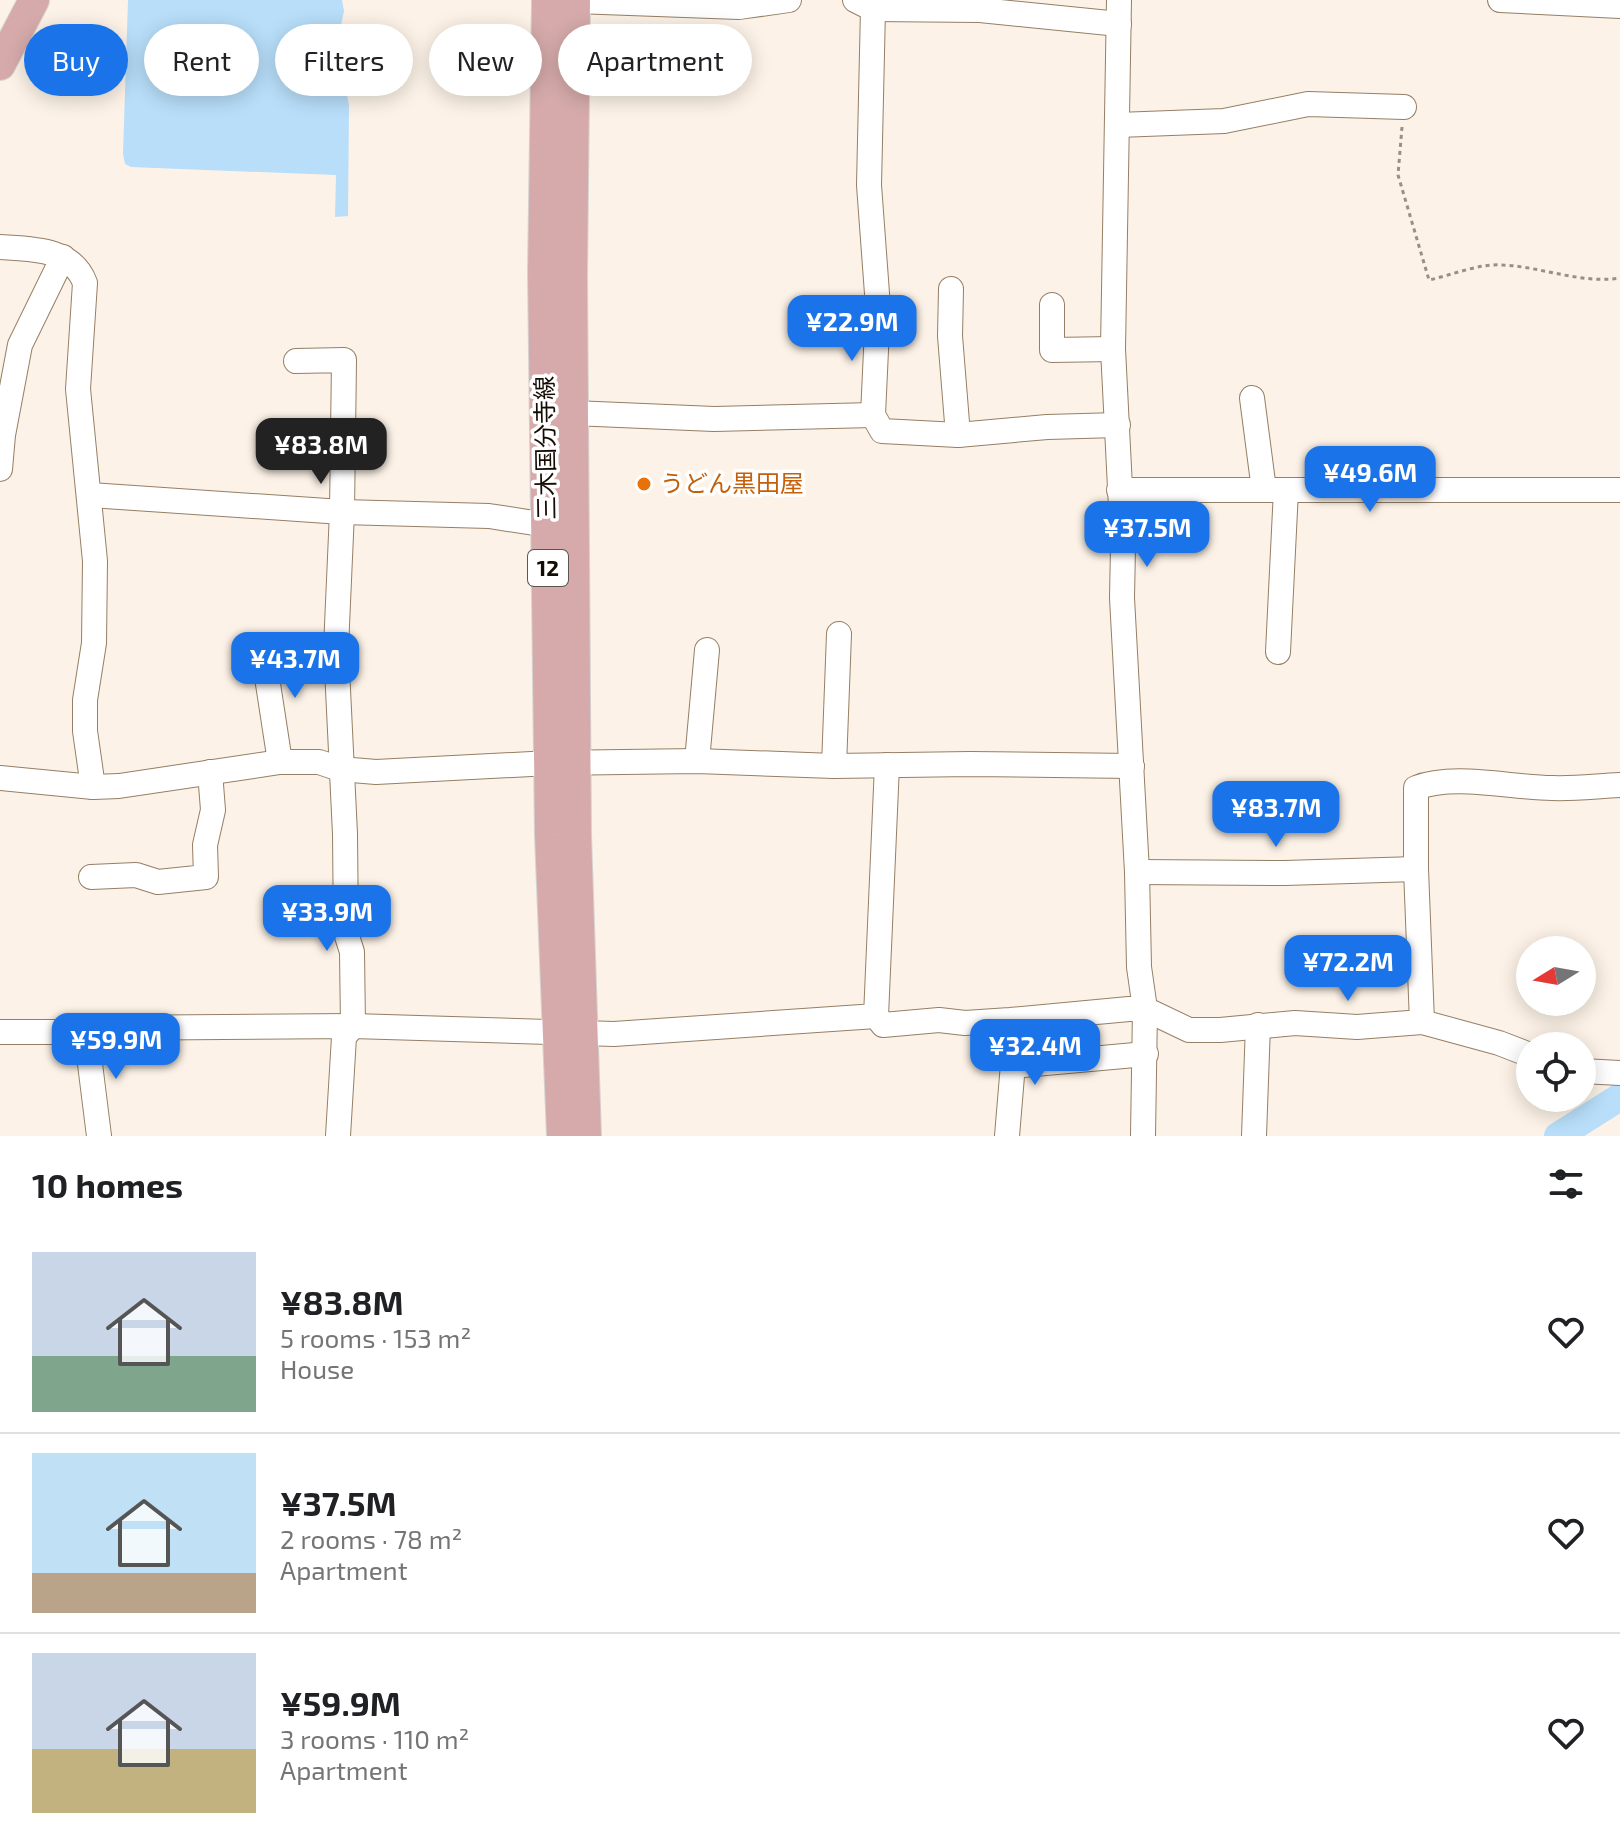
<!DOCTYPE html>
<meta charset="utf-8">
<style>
body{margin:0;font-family:"Exo 2","Noto Sans JP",sans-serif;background:#f6f6f6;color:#202124;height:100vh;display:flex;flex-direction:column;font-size:30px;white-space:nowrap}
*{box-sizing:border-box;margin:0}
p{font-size:26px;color:#757577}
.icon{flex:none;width:44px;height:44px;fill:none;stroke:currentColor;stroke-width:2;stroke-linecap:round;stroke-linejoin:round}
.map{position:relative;height:1136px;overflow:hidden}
.drawer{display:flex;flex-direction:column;background:#fff;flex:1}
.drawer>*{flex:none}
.hud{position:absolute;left:24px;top:24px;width:800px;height:72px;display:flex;gap:16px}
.needle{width:52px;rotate:259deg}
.controls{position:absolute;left:1516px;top:936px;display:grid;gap:16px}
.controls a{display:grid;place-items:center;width:80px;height:80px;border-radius:50%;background:#fff;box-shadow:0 4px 20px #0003;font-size:40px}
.price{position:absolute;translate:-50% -68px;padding:0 18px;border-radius:16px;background:#1a73e8;color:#fff;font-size:26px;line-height:52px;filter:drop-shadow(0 2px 4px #0008)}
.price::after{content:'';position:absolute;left:50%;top:48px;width:24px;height:18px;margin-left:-12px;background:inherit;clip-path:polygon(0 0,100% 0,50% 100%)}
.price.current{background:#222;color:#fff}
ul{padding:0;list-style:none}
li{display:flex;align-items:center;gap:24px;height:200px;padding:0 32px}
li+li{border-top:2px solid #e0e0e0}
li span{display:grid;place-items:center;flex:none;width:224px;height:160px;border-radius:0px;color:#555}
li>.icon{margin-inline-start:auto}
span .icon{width:96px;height:96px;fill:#fffc;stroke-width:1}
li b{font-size:34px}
h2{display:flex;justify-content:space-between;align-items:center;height:96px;padding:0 32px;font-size:34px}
.chip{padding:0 28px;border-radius:36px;background:#fff;box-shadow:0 4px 20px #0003;font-size:28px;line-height:72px}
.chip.current{background:#1a73e8;color:#fff}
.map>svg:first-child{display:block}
.water{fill:#b8def9}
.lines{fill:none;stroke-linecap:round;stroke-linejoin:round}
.river{stroke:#b8def9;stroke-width:28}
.minor-casing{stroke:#957f65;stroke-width:26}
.major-casing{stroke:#d5d3d2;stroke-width:32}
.path{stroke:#988f85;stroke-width:3;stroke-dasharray:4 4;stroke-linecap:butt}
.minor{stroke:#fff;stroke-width:24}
.major{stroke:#d6aaaa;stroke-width:30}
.food-dot{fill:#e8710a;stroke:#fff;stroke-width:3}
.labels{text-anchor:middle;stroke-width:7;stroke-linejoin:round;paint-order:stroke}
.shield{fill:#fff;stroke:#5b564f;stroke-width:2}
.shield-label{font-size:22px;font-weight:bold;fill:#150d04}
.street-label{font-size:24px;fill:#150d04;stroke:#fff}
.food-label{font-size:24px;fill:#c56008;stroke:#fff;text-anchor:start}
</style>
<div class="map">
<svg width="1620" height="1136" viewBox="0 0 1620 1136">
<rect width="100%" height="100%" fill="#fcf2e7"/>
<polygon class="water" points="128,0 342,0 344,11 341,25 339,56 349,105 348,216 335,217 336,175 131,167 125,164 123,154"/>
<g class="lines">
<polyline class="river" points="1558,1136 1620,1097"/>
<g class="minor-casing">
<g id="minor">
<polyline points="855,0 873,9 869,185 878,307 873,415 882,431 958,435 1047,427 1118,425"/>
<polyline points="1119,0 1113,349 1123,547 1122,598 1137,872 1139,967 1145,1009 1143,1136"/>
<polyline points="1500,0 1620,6"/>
<polyline points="575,1 739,7 789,0"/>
<polyline points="873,9 980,10 1119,24"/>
<polyline points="1118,125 1224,121 1308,104 1404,107"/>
<path d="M 0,247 C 32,249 72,248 85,283 L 78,389 L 95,561 L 94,643 L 85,700 L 85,731 L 93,787"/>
<polyline points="951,289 950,336 958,435"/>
<polyline points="1052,305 1052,350 1113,349"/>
<polyline points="296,361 344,360 342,512 336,648 345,834 346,933 352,952 353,1026 344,1037 338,1136"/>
<polyline points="1252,398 1264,490"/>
<polyline points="573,413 714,419 873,415"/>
<polyline points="0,469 3,435 20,345 63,257"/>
<polyline points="1119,490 1620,490"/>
<polyline points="90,495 342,512 489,516 547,525"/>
<polyline points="262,645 280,762"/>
<polyline points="1278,652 1286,490"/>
<polyline points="697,761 707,650"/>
<polyline points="834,766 839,634"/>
<polyline points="0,778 93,787 119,786 280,762 319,762 340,769 376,772 550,763 697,761 834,766 970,764 1132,766"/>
<polyline points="1137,872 1285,873 1416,869"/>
<polyline points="91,877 136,875 158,882 206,877 205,845 213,810 210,772"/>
<polyline points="876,1016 883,1025 939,1020 965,1023 1010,1020 1129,1009 1145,1009 1189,1030 1220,1030 1295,1023 1357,1027 1422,1022 1499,1043 1530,1055"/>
<path d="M 1422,1022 L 1416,869 L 1416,788 C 1454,773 1512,788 1552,788 C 1574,789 1597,786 1620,785"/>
<polyline points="0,1032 86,1032 94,1028 353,1026 614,1034 876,1016 887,765"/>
<polyline points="86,1032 99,1136"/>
<polyline points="1013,1066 1146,1054"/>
<polyline points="1582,1071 1620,1073"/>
<polyline points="1007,1136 1015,1040"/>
<polyline points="1254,1136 1258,1025"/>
</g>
</g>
<g class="major-casing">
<g id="major">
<polyline points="547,0 543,272 550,835 562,1136"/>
<polyline points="575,0 572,276 576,835 586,1136"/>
<polyline points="0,65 34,0"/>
</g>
</g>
<path class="path" d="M 1402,127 L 1398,175 L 1429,280 C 1452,275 1480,263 1503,265 C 1543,267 1580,284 1620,278"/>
<use href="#minor" class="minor"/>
<use href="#major" class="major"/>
</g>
<circle class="food-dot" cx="644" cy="484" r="8"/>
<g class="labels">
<rect class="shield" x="528" y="550" width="40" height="36" rx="6"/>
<g class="shield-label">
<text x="548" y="576">12</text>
</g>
<g class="street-label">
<text transform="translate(546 448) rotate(-91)" y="8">三木国分寺線</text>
</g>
<g class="food-label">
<text x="660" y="492">うどん黒田屋</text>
</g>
</g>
</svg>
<div class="controls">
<a><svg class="needle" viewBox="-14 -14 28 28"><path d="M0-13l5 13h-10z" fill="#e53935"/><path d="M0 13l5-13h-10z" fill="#757577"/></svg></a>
<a><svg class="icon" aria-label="locate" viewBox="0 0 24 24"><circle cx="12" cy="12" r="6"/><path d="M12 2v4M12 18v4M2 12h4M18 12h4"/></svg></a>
</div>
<b class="price" style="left:852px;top:363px">¥22.9M</b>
<b class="price current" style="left:321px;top:486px">¥83.8M</b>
<b class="price" style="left:1370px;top:514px">¥49.6M</b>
<b class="price" style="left:1147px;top:569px">¥37.5M</b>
<b class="price" style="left:295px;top:700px">¥43.7M</b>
<b class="price" style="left:1276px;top:849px">¥83.7M</b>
<b class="price" style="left:327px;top:953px">¥33.9M</b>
<b class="price" style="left:1348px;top:1003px">¥72.2M</b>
<b class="price" style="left:116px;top:1081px">¥59.9M</b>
<b class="price" style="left:1035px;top:1087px">¥32.4M</b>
<div class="hud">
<a class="chip current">Buy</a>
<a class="chip">Rent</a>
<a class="chip">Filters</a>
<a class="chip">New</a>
<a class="chip">Apartment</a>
</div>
</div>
<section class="drawer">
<h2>10 homes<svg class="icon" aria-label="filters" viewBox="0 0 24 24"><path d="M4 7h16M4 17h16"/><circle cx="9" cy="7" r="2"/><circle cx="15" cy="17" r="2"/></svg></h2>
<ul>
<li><span style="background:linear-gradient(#c9d6e8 65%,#7fa58c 0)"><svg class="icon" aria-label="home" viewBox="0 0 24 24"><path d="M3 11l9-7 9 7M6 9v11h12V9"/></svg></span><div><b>¥83.8M</b><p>5 rooms · 153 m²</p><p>House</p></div><svg class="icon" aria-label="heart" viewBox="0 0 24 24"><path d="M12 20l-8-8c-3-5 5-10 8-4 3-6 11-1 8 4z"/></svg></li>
<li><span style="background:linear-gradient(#bfe0f5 75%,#b9a48a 0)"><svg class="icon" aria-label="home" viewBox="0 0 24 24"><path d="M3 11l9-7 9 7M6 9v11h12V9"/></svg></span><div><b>¥37.5M</b><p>2 rooms · 78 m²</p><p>Apartment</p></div><svg class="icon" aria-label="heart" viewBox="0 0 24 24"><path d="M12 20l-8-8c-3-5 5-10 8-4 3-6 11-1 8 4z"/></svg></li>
<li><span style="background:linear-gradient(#c9d6e8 60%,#c2b280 0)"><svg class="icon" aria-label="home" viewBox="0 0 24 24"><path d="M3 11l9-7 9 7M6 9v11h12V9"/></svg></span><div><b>¥59.9M</b><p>3 rooms · 110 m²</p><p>Apartment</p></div><svg class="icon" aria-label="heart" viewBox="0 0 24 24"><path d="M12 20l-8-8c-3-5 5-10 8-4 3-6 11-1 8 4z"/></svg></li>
</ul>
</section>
